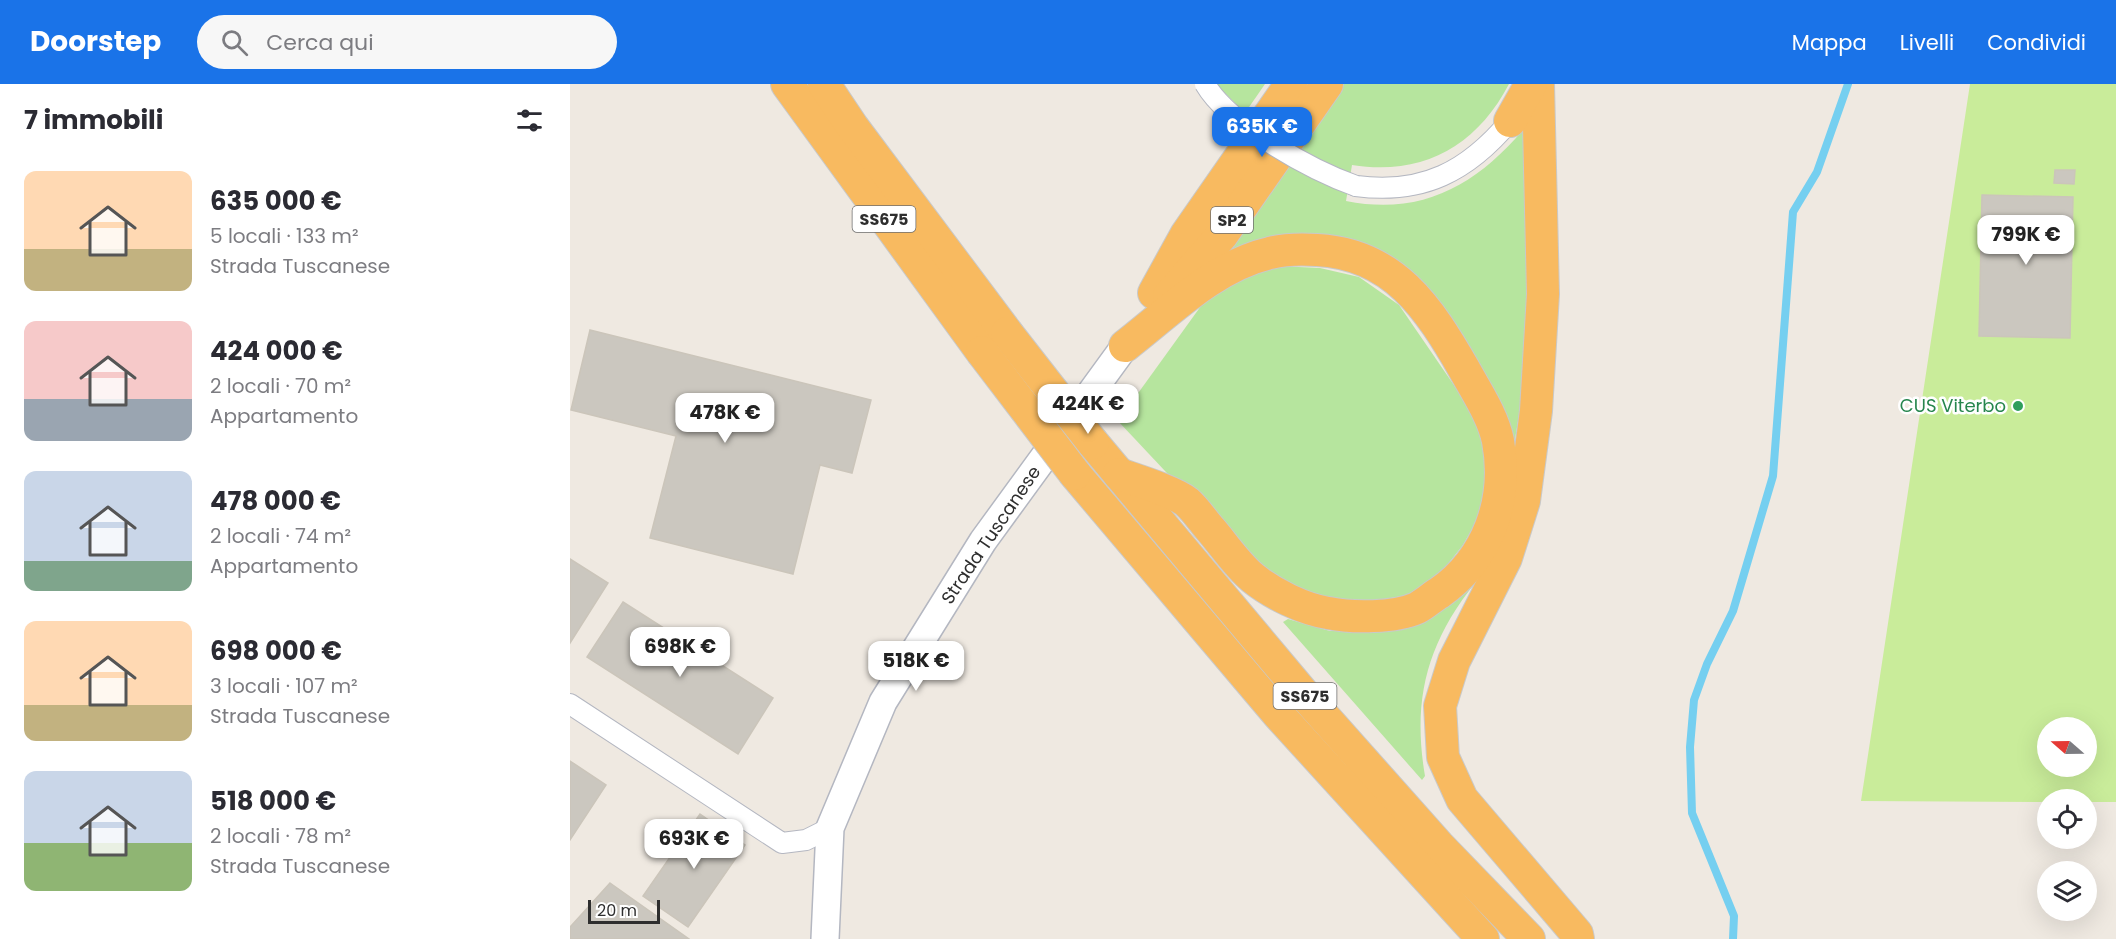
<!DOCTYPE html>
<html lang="it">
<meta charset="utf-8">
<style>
body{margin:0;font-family:Poppins,sans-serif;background:#f7f7f7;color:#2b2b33;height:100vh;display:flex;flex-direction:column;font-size:22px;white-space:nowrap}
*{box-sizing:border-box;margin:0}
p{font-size:20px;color:#7c7c81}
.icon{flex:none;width:33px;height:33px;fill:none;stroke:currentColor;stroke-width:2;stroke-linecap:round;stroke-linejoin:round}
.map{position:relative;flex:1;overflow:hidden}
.drawer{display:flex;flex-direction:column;background:#fff;width:570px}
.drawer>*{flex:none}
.needle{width:39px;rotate:290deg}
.tools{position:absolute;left:1467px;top:633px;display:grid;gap:12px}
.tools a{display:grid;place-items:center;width:60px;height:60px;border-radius:50%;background:#fff;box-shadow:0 6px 24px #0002;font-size:30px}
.scale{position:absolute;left:18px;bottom:15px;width:72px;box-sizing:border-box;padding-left:6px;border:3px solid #2e2e2e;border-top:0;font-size:16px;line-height:21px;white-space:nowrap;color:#2e2e2e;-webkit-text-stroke:4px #fff;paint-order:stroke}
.price{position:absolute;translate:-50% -51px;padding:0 14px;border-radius:12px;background:#fff;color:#222;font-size:20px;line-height:39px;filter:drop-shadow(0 2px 3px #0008)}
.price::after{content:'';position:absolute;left:50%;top:36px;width:18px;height:14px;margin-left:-9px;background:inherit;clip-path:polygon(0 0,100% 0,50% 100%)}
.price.on{background:#1a73e8;color:#fff}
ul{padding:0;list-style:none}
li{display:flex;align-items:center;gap:18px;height:150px;padding:0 24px}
li span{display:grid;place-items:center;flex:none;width:168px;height:120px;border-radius:12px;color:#555}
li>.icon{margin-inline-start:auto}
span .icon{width:72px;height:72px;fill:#fffc;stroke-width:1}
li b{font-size:26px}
h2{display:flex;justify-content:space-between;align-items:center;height:72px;padding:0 24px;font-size:26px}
header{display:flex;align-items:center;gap:36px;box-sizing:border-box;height:84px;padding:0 30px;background:#1a73e8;color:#fff}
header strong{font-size:28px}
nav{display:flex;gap:33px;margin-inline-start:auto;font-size:21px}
.search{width:420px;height:54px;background:#f7f7f7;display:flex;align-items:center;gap:15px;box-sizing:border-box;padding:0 21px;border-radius:33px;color:#7c7c81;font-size:22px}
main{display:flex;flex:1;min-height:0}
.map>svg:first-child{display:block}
.green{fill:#b6e59e}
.pitch{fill:#c9ec9a;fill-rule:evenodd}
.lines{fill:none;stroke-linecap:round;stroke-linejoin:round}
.stream{stroke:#75cff0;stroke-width:8}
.building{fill:#cbc7bf;stroke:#cbc5ba;stroke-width:1.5}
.minor-casing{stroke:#b4b7c1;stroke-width:22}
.secondary-casing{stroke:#b4b7c1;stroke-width:30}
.trunk-casing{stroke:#c9c9c9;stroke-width:34}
.minor{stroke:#fff;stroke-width:20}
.secondary{stroke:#fff;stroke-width:27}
.trunk{stroke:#f8ba60;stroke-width:32}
.minor-bridge-casing{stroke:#b4b7c1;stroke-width:22;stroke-linecap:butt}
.trunk-bridge-casing{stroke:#c9c9c9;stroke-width:34;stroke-linecap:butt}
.minor-bridge{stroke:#fff;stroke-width:20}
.trunk-bridge{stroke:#f8ba60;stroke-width:32}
.leisure-dot{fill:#2e9e5b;stroke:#fff;stroke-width:2}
.labels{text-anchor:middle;stroke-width:5;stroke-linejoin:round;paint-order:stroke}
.shield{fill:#fff;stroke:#6d6d6d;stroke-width:1.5}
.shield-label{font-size:16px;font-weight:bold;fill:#2e2e2e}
.leisure-label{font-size:18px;fill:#27864d;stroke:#fff;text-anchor:end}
.street-label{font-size:18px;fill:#2e2e2e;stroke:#fff}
</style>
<header>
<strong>Doorstep</strong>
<div class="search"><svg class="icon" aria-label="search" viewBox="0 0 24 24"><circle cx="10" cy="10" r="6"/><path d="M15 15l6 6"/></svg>Cerca qui</div>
<nav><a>Mappa</a><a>Livelli</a><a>Condividi</a></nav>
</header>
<main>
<section class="drawer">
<h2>7 immobili<svg class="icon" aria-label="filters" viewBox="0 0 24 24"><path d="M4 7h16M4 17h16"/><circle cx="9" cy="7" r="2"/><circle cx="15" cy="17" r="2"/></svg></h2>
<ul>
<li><span style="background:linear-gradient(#ffd9b3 65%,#c2b280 0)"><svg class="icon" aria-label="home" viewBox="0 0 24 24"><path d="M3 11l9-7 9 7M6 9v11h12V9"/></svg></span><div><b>635 000 €</b><p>5 locali · 133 m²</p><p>Strada Tuscanese</p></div></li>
<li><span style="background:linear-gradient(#f6c9c9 65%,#9aa5b1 0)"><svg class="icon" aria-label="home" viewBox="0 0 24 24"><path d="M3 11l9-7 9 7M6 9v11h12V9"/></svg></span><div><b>424 000 €</b><p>2 locali · 70 m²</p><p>Appartamento</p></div></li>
<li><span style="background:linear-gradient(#c9d6e8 75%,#7fa58c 0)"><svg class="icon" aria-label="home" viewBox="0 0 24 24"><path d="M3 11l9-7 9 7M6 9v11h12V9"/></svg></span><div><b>478 000 €</b><p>2 locali · 74 m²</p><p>Appartamento</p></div></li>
<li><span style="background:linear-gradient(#ffd9b3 70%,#c2b280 0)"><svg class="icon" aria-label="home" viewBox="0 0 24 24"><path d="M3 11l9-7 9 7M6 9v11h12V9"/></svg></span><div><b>698 000 €</b><p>3 locali · 107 m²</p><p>Strada Tuscanese</p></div></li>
<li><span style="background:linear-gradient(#c9d6e8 60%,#8fb573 0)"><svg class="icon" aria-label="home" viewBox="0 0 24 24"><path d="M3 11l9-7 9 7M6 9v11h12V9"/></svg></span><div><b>518 000 €</b><p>2 locali · 78 m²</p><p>Strada Tuscanese</p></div></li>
</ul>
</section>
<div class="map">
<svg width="1546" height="855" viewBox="0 0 1546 855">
<rect width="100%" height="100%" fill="#efe9e1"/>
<g class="green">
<polygon points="646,0 695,0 675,29"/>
<path d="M 771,0 L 939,0 C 906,63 852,92 782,81 L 776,117 C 851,132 905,102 953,46 C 961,149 964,253 945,355 L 938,353 L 835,187 L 659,172 L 653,168 Z"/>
<polygon points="707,182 750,184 789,193 829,221 901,326 917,369 917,405 907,436 893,461 874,485 843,510 794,519 760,519 689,487 548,337 636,215 657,199"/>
<path d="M 900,495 L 905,499 C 857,559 842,616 855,692 L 852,696 L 713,538 L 718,535 L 760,547 L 803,547 Z"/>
</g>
<path class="pitch" d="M 1400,0 L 1546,0 L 1546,718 L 1517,718 L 1516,716 L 1478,716 L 1477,718 L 1291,717 ZM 1478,644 L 1516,644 L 1516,682 L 1478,682 Z"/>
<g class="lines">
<polyline class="stream" points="1163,855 1164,832 1122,729 1120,663 1124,616 1137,580 1163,527 1203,392 1223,128 1247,88 1278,0"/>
</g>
<g class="building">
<polygon points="1485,86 1505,86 1504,100 1484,99"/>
<polygon points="1412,111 1503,113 1500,254 1409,252"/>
<polygon points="20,246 301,316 282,389 250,381 223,490 80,454 106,352 1,326"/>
<polygon points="0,475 38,499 0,559"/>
<polygon points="53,518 203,614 168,670 17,573"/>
<polygon points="0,677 36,701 0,756"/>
<polygon points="130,730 175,761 118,843 73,812"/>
<polygon points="40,799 119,855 0,855 0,843"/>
</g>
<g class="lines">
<g class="minor-casing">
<g id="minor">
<path d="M 786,102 C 853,111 898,87 940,37"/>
<polyline points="0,620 212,759 236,756 260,744"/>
</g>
</g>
<g class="secondary-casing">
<polyline id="secondary" points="255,855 260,744 313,618 413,457 555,262"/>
</g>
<g class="trunk-casing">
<g id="trunk">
<polyline points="217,0 412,268"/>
<polyline points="254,0 282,42 437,249"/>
<polyline points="968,0 973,210 966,327 954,417 936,474 884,577 870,622 873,673 892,715 1007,850 1008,855"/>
<polyline points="940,37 961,0"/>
<polyline points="584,209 616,151 721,0"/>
<polyline points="599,212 652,151 757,0"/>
<polyline points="523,359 732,608 869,762 959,855"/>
<polyline points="505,390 708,630 913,855"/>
<path d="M 549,390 C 566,396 605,408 617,418 C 626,426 633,437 641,446 C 654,461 667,481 683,494 C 703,510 733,525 758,529 C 782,534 825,534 847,524 C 855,520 862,513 869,509 C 918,475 939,416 928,357 C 923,332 906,307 894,285 C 859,224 824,170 747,166 C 731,165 715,165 700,169 C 644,182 599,228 555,262"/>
</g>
</g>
<use href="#minor" class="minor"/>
<use href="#secondary" class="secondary"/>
<use href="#trunk" class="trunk"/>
<g class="minor-bridge-casing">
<path id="minor-bridge" d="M 635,0 C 659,41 741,86 786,102"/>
</g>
<g class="trunk-bridge-casing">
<g id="trunk-bridge">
<polyline points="437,249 523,359"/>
<polyline points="412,268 505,390"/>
</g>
</g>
<use href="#minor-bridge" class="minor-bridge"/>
<use href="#trunk-bridge" class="trunk-bridge"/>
</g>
<circle class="leisure-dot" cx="1448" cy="322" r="6"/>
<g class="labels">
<g class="shield">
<rect x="282.5" y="122" width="63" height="26" rx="4.5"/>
<rect x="641" y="123" width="42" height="26" rx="4.5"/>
<rect x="703.5" y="599" width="63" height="26" rx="4.5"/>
</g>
<g class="shield-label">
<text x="314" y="141">SS675</text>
<text x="662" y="142">SP2</text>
<text x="735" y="618">SS675</text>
</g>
<g class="leisure-label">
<text x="1436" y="328">CUS Viterbo</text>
</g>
<g class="street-label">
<text transform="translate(421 451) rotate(-56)" y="6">Strada Tuscanese</text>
</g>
</g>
</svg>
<div class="tools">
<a><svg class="needle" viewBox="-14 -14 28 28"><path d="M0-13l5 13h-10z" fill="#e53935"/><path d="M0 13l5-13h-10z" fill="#7c7c81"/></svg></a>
<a><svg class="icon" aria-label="locate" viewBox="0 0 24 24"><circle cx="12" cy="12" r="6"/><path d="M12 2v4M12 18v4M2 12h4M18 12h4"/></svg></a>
<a><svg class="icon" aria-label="layers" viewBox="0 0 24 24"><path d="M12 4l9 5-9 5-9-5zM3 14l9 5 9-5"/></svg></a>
</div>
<div class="scale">20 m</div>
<b class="price on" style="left:692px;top:74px">635K €</b>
<b class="price" style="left:1456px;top:182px">799K €</b>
<b class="price" style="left:518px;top:351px">424K €</b>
<b class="price" style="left:155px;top:360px">478K €</b>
<b class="price" style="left:110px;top:594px">698K €</b>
<b class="price" style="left:346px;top:608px">518K €</b>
<b class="price" style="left:124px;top:786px">693K €</b>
</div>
</main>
